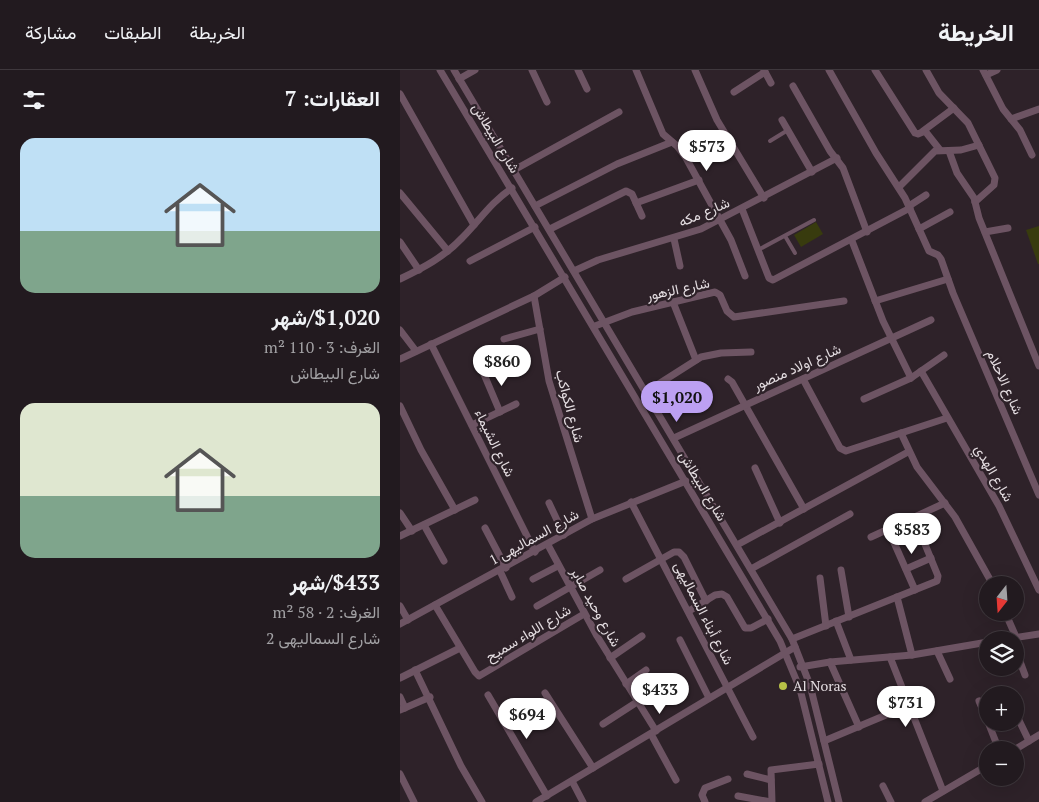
<!DOCTYPE html>
<html lang="ar">
<meta charset="utf-8">
<style>
body{margin:0;font-family:"PT Serif",Vazirmatn,serif;background:#2a2328;color:#f1f3f6;direction:rtl;height:100vh;display:flex;flex-direction:column;font-size:19px;white-space:nowrap}
*{box-sizing:border-box;margin:0}
p{font-size:16px;color:#a2a1a4}
.icon{flex:none;width:28px;height:28px;fill:none;stroke:currentColor;stroke-width:2;stroke-linecap:round;stroke-linejoin:round}
.map{position:relative;flex:1;overflow:hidden;direction:ltr}
.panel{display:flex;flex-direction:column;background:#221a1f;width:400px}
.panel>*{flex:none}
.needle{width:32px;rotate:197deg}
.buttons{position:absolute;left:579px;top:506px;display:grid;gap:10px}
.buttons a{display:grid;place-items:center;width:45px;height:45px;border-radius:50%;background:#221a1f;box-shadow:0 5px 20px #0002,0 0 0 1px #3f383d;font-size:25px}
.price{position:absolute;translate:-50% -42px;padding:0 11px;border-radius:18px;background:#fff;color:#222;font-size:16px;line-height:32px;filter:drop-shadow(0 1px 2px #0008)}
.price::after{content:'';position:absolute;left:50%;top:30px;width:15px;height:11px;margin-left:-8px;background:inherit;clip-path:polygon(0 0,100% 0,50% 100%)}
.price.current{background:#bca0f2;color:#111}
ul{padding:0;list-style:none}
li{display:grid;align-content:center;gap:10px;height:265px;padding:0 20px}
li span{display:grid;place-items:center;height:155px;border-radius:15px;color:#555}
li>.icon{margin-inline-start:auto}
span .icon{width:90px;height:90px;fill:#fffc;stroke-width:1}
li b{font-size:21px}
h2{display:flex;justify-content:space-between;align-items:center;height:60px;padding:0 20px;font-size:21px}
header{display:flex;align-items:center;gap:30px;box-sizing:border-box;height:70px;padding:0 25px;background:#221a1f;border-bottom:1px solid #3f383d}
header strong{font-size:24px}
nav{display:flex;gap:28px;margin-inline-start:auto;font-size:18px}
main{display:flex;flex:1;min-height:0}
.map>svg:first-child{display:block}
.green{fill:#383b0e}
.lines{fill:none;stroke-linecap:round;stroke-linejoin:round}
.lane{stroke:#6d5463;stroke-width:4}
.street{stroke:#6d5463;stroke-width:7}
.poi-dot{fill:#b8c147;stroke:#2e2229;stroke-width:2}
.labels{text-anchor:middle;stroke-width:4.5;stroke-linejoin:round;paint-order:stroke}
.street-label{font-size:14px;fill:#e4dde1;stroke:#2e2229}
.poi-label{font-size:14px;fill:#e4dde1;stroke:#2e2229;text-anchor:start}
</style>
<header>
<strong>الخريطة</strong>
<nav><a>الخريطة</a><a>الطبقات</a><a>مشاركة</a></nav>
</header>
<main>
<div class="map">
<svg width="639" height="732" viewBox="0 0 639 732">
<rect width="100%" height="100%" fill="#2e2229"/>
<g class="green">
<polygon points="416,152 423,164 401,177 394,165"/>
<polygon points="639,156 639,194 638,194 626,160"/>
</g>
<g class="lines">
<g class="lane">
<polyline points="370,71 388,60"/>
<polyline points="385,166 395,183"/>
<polyline points="358,180 414,150"/>
</g>
<g class="street">
<polyline points="40,0 380,571 400,619 428,732"/>
<polyline points="54,0 392,569 410,615 439,732"/>
<polyline points="132,0 147,32"/>
<polyline points="178,0 187,19"/>
<polyline points="236,0 263,64 277,76 286,88 331,170 345,206"/>
<polyline points="295,0 317,50 364,128"/>
<polyline points="364,0 371,13"/>
<polyline points="429,0 476,83 505,128 529,181 538,185 541,189 553,223 639,425"/>
<polyline points="475,0 515,63 518,64 525,61 540,80"/>
<polyline points="526,0 539,23 568,53 595,108 594,115 575,132"/>
<polyline points="583,0 603,39 620,60 632,85"/>
<polyline points="586,5 597,0"/>
<polyline points="59,9 75,0"/>
<polyline points="393,16 430,81 443,98 467,162"/>
<polyline points="334,22 365,2"/>
<polyline points="0,24 74,155"/>
<polyline points="611,49 639,39"/>
<polyline points="382,50 412,102"/>
<polyline points="523,61 554,38"/>
<polyline points="549,81 557,103 574,128 579,148 639,296"/>
<polyline points="114,100 219,42"/>
<polyline points="499,117 535,81 561,80 579,75"/>
<polyline points="0,123 48,181"/>
<polyline points="236,133 299,110"/>
<polyline points="135,136 217,94 272,72"/>
<polyline points="509,136 526,125"/>
<polyline points="342,139 369,208 373,210 510,138"/>
<polyline points="150,159 226,121 232,124 242,146"/>
<polyline points="519,159 550,142"/>
<polyline points="585,162 608,158"/>
<polyline points="274,169 280,196"/>
<polyline points="452,171 483,251 511,308"/>
<polyline points="0,172 19,200"/>
<polyline points="70,191 135,157"/>
<polyline points="174,201 198,190 301,159 437,88"/>
<path d="M 0,209 C 23,198 44,187 62,168 C 79,151 91,132 112,118"/>
<polyline points="134,226 149,311 192,449"/>
<polyline points="475,231 548,209"/>
<polyline points="273,232 296,290"/>
<polyline points="195,256 232,242 315,222 320,225 327,241 334,247 444,231"/>
<polyline points="0,260 16,281"/>
<polyline points="104,269 140,259"/>
<polyline points="31,274 135,482"/>
<polyline points="0,289 134,226 165,207"/>
<polyline points="521,301 599,436 639,520"/>
<polyline points="83,302 100,342"/>
<polyline points="328,309 332,312 404,439"/>
<polyline points="403,309 440,378 446,381 547,348"/>
<polyline points="246,322 301,287 321,283 351,282"/>
<polyline points="464,329 511,308 544,285"/>
<polyline points="0,336 21,380 55,440"/>
<polyline points="72,355 116,334"/>
<polyline points="501,363 517,397 555,447 593,515"/>
<polyline points="274,368 531,250"/>
<polyline points="355,398 380,453"/>
<polyline points="231,432 353,667"/>
<polyline points="149,433 164,465"/>
<polyline points="0,443 12,461"/>
<polyline points="24,455 44,491"/>
<polyline points="85,458 106,498"/>
<polyline points="488,459 515,520"/>
<polyline points="0,466 75,430"/>
<polyline points="471,467 545,433"/>
<polyline points="148,475 197,566 256,661"/>
<polyline points="337,475 508,382"/>
<polyline points="351,499 450,444"/>
<polyline points="506,499 531,488"/>
<polyline points="441,500 449,547"/>
<polyline points="100,501 112,527"/>
<polyline points="420,508 426,556"/>
<polyline points="133,509 158,496"/>
<polyline points="226,509 274,482 279,482 284,487 306,531"/>
<polyline points="497,527 512,585"/>
<polyline points="35,535 75,602 79,606 184,544"/>
<polyline points="0,536 8,550"/>
<polyline points="137,536 200,500"/>
<polyline points="289,541 315,525 322,524 327,527 345,558 351,558 368,549"/>
<polyline points="605,542 616,567"/>
<polyline points="436,551 451,590"/>
<polyline points="0,554 192,449 286,411"/>
<polyline points="392,569 537,511 538,506 522,467"/>
<polyline points="280,570 309,628"/>
<polyline points="600,570 639,564"/>
<polyline points="615,578 625,605"/>
<polyline points="537,581 550,609"/>
<polyline points="490,587 543,721"/>
<polyline points="210,588 242,566"/>
<polyline points="430,592 459,657"/>
<polyline points="400,597 430,592 512,585 588,572"/>
<polyline points="15,600 61,696 82,732"/>
<polyline points="0,608 60,578"/>
<polyline points="226,614 246,600"/>
<polyline points="145,623 193,698"/>
<polyline points="88,625 147,726"/>
<polyline points="0,627 5,638"/>
<polyline points="579,631 588,652"/>
<polyline points="0,640 30,627"/>
<polyline points="615,642 629,671"/>
<polyline points="588,652 599,680"/>
<polyline points="203,654 237,632"/>
<polyline points="251,664 276,710"/>
<polyline points="424,671 486,645"/>
<polyline points="614,680 639,665"/>
<polyline points="0,704 14,732"/>
<polyline points="347,704 371,710"/>
<polyline points="172,711 183,732"/>
<polyline points="483,716 491,732"/>
<polyline points="338,726 371,732"/>
<polyline points="136,732 395,577"/>
<polyline points="305,732 302,725 305,718 328,709"/>
<polyline points="372,732 371,700 419,694"/>
<polyline points="525,732 588,695"/>
</g>
</g>
<circle class="poi-dot" cx="383" cy="616" r="5"/>
<g class="labels">
<g class="street-label">
<text transform="translate(96 68) rotate(59)" y="5">شارع البيطاش</text>
<text transform="translate(304 142) rotate(-23)" y="5">شارع مكه</text>
<text transform="translate(278 219) rotate(-12)" y="5">شارع الزهور</text>
<text transform="translate(397 297) rotate(-24)" y="5">شارع اولاد منصور</text>
<text transform="translate(605 312) rotate(66)" y="5">شارع الاحلام</text>
<text transform="translate(170 336) rotate(75)" y="5">شارع الكواكب</text>
<text transform="translate(95 373) rotate(64)" y="5">شارع الشيماء</text>
<text transform="translate(594 403) rotate(60)" y="5">شارع الهدي</text>
<text transform="translate(303 416) rotate(59)" y="5">شارع البيطاش</text>
<text transform="translate(134 467) rotate(-29)" y="5">شارع السماليهى 1</text>
<text transform="translate(196 537) rotate(61)" y="5">شارع وحيد صابر</text>
<text transform="translate(304 543) rotate(63)" y="5">شارع أبناء السماليهى</text>
<text transform="translate(128 563) rotate(-31)" y="5">شارع اللواء سميح</text>
</g>
<g class="poi-label">
<text x="393" y="621">Al Noras</text>
</g>
</g>
</svg>
<div class="buttons">
<a><svg class="needle" viewBox="-14 -14 28 28"><path d="M0-13l5 13h-10z" fill="#e53935"/><path d="M0 13l5-13h-10z" fill="#a2a1a4"/></svg></a>
<a><svg class="icon" aria-label="layers" viewBox="0 0 24 24"><path d="M12 4l9 5-9 5-9-5zM3 14l9 5 9-5"/></svg></a>
<a>+</a>
<a>−</a>
</div>
<b class="price" style="left:307px;top:102px">$573</b>
<b class="price" style="left:102px;top:317px">$860</b>
<b class="price current" style="left:277px;top:353px">$1,020</b>
<b class="price" style="left:512px;top:485px">$583</b>
<b class="price" style="left:260px;top:645px">$433</b>
<b class="price" style="left:506px;top:658px">$731</b>
<b class="price" style="left:127px;top:670px">$694</b>
</div>
<section class="panel">
<h2>العقارات: 7<svg class="icon" aria-label="filters" viewBox="0 0 24 24"><path d="M4 7h16M4 17h16"/><circle cx="9" cy="7" r="2"/><circle cx="15" cy="17" r="2"/></svg></h2>
<ul>
<li><span style="background:linear-gradient(#bfe0f5 60%,#7fa58c 0)"><svg class="icon" aria-label="home" viewBox="0 0 24 24"><path d="M3 11l9-7 9 7M6 9v11h12V9"/></svg></span><div><b>$1,020/شهر</b><p>الغرف: 3 · 110 m²</p><p>شارع البيطاش</p></div></li>
<li><span style="background:linear-gradient(#dfe7d0 60%,#7fa58c 0)"><svg class="icon" aria-label="home" viewBox="0 0 24 24"><path d="M3 11l9-7 9 7M6 9v11h12V9"/></svg></span><div><b>$433/شهر</b><p>الغرف: 2 · 58 m²</p><p>شارع السماليهى 2</p></div></li>
</ul>
</section>
</main>
